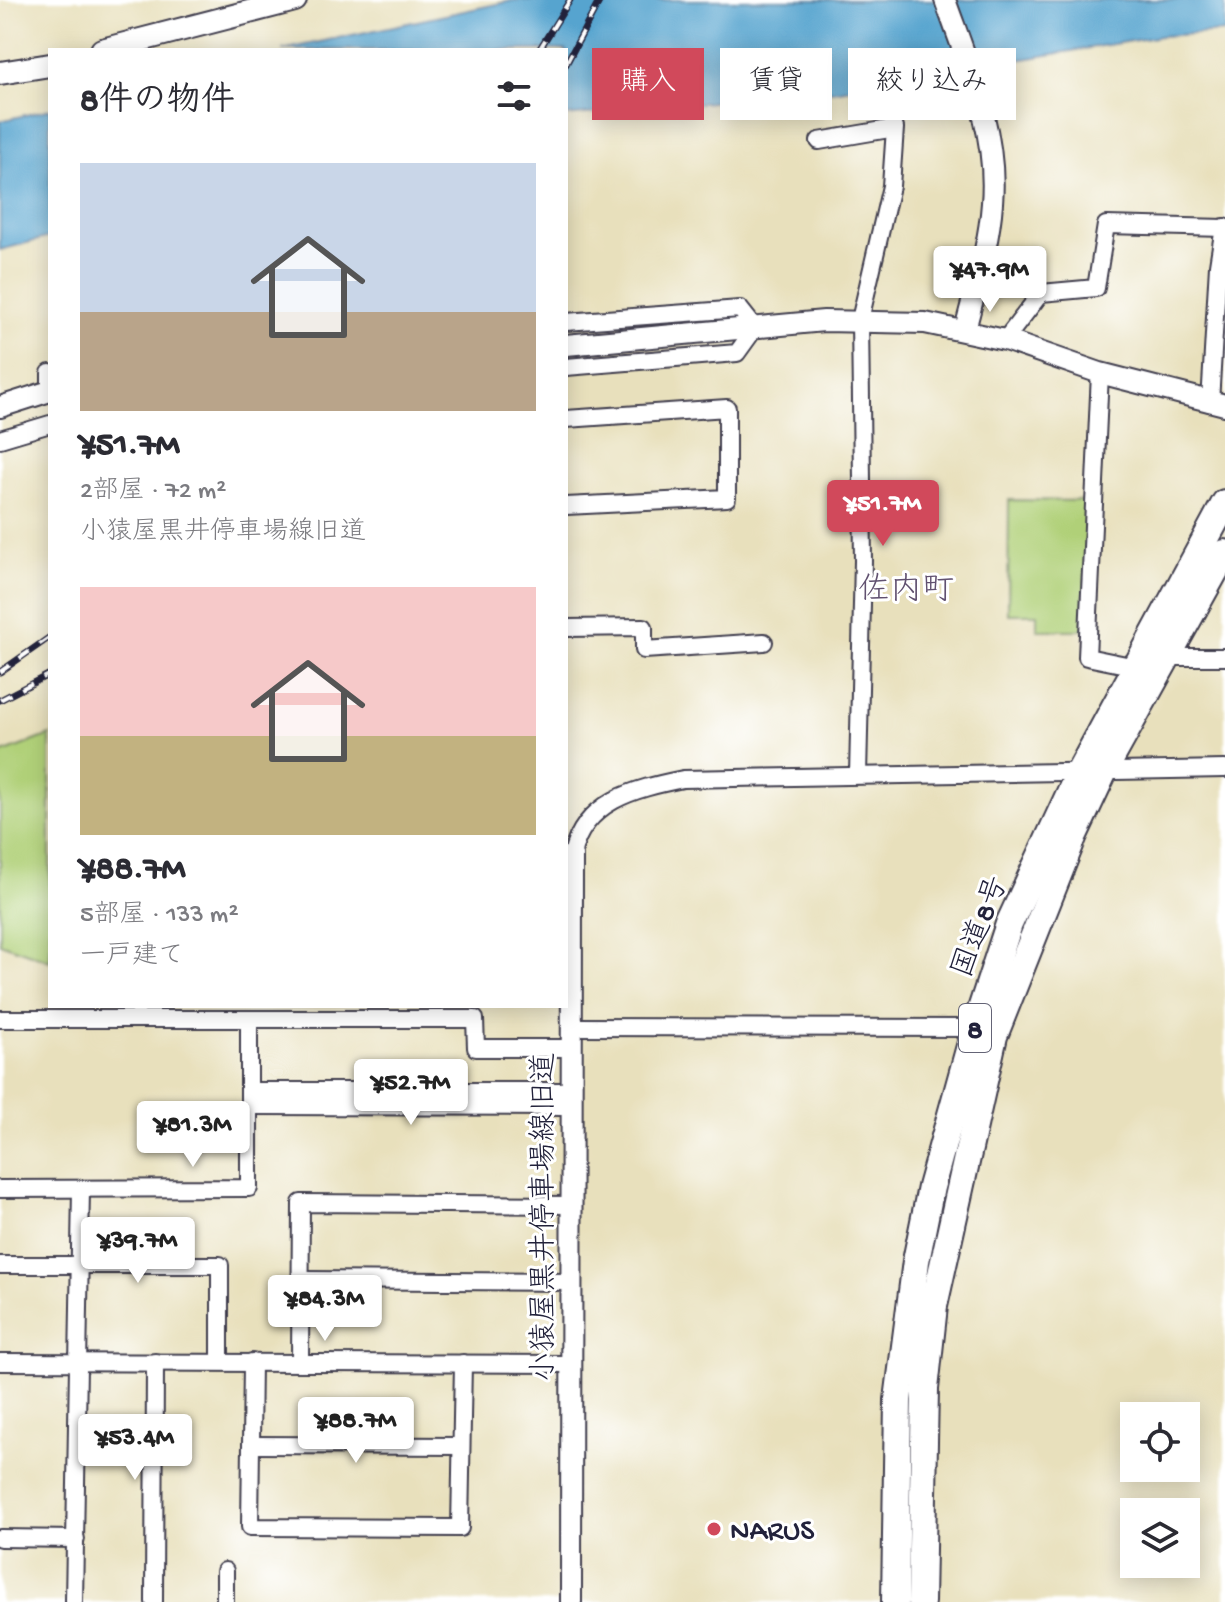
<!DOCTYPE html>
<html lang="ja">
<meta charset="utf-8">
<style>
body{margin:0;font-family:"Gochi Hand","Klee One",sans-serif;background:#f7f7f7;color:#2b2b33;height:100vh;display:flex;flex-direction:column;font-size:30px;white-space:nowrap}
*{box-sizing:border-box;margin:0}
p{font-size:26px;color:#7c7c81}
.icon{flex:none;width:44px;height:44px;fill:none;stroke:currentColor;stroke-width:2;stroke-linecap:round;stroke-linejoin:round}
.map{position:relative;flex:1;overflow:hidden}
.sheet{position:absolute;left:48px;top:48px;width:520px;height:960px;display:flex;flex-direction:column;background:#fff;border-radius:0px;box-shadow:0 4px 20px #0003}
.sheet>*{flex:none}
.guide{position:absolute;left:592px;top:48px;width:512px;height:72px;display:flex;gap:16px}
.tools{position:absolute;left:1120px;top:1402px;display:grid;gap:16px}
.tools a{display:grid;place-items:center;width:80px;height:80px;border-radius:0px;background:#fff;box-shadow:0 4px 20px #0003;font-size:40px}
.price{position:absolute;translate:-50% -68px;padding:0 18px;border-radius:8px;background:#fff;color:#222;font-size:26px;line-height:52px;filter:drop-shadow(0 2px 4px #0008)}
.price::after{content:'';position:absolute;left:50%;top:48px;width:24px;height:18px;margin-left:-12px;background:inherit;clip-path:polygon(0 0,100% 0,50% 100%)}
.price.on{background:#d1495b;color:#fff}
ul{padding:0;list-style:none}
li{display:grid;align-content:center;gap:16px;height:424px;padding:0 32px}
li span{display:grid;place-items:center;height:248px;border-radius:0px;color:#555}
li>.icon{margin-inline-start:auto}
span .icon{width:144px;height:144px;fill:#fffc;stroke-width:1}
li b{font-size:34px}
h2{display:flex;justify-content:space-between;align-items:center;height:96px;padding:0 32px;font-size:34px}
.chip{padding:0 28px;border-radius:0px;background:#fff;box-shadow:0 4px 20px #0003;font-size:28px;line-height:72px}
.chip.on{background:#d1495b;color:#fff}
.map>svg:first-child{display:block}
.green{fill:#b0d078;stroke:#69795a;stroke-width:2}
.water{fill:#56a4cf;stroke:#3c6385;stroke-width:2}
.lines{fill:none;stroke-linecap:round;stroke-linejoin:round}
.minor-casing{stroke:#403e4e;stroke-width:20}
.tertiary-casing{stroke:#403e4e;stroke-width:24}
.secondary-casing{stroke:#403e4e;stroke-width:26}
.trunk-casing{stroke:#403e4e;stroke-width:30}
.minor{stroke:#fff;stroke-width:16}
.tertiary{stroke:#fff;stroke-width:20}
.secondary{stroke:#fff;stroke-width:22}
.trunk{stroke:#fff;stroke-width:26}
.rail-casing{stroke:#22223b;stroke-width:7}
.rail{stroke:#fff;stroke-width:4;stroke-dasharray:12;stroke-linecap:butt}
.poi-dot{fill:#d1495b;stroke:#fff;stroke-width:3}
.labels{text-anchor:middle;stroke-width:6;stroke-linejoin:round;paint-order:stroke}
.shield{fill:#fff;stroke:#646476;stroke-width:2}
.shield-label{font-size:28px;font-weight:bold;fill:#22223b}
.street-label{font-size:30px;fill:#22223b;stroke:#fff}
.poi-label{font-size:30px;fill:#22223b;stroke:#fff;text-anchor:start}
.neighbourhood-label{font-size:32px;fill:#615170;stroke:#fff}
</style>
<div class="map">
<svg width="1225" height="1602" viewBox="0 0 1225 1602">
<rect width="100%" height="100%" fill="#fff"/>
<filter id="ink" filterUnits="userSpaceOnUse"><feTurbulence type="fractalNoise" baseFrequency=".0125" numOctaves="2"/><feDisplacementMap in="SourceGraphic" scale="16" xChannelSelector="R" yChannelSelector="G"/><feConvolveMatrix kernelMatrix="1 2 1 2 8 2 1 2 1" color-interpolation-filters="sRGB"/></filter>
<filter id="wash" filterUnits="userSpaceOnUse"><feTurbulence type="fractalNoise" baseFrequency=".006" numOctaves="4" result="noise"/><feDisplacementMap in="SourceGraphic" scale="32" xChannelSelector="R" yChannelSelector="G"/><feGaussianBlur stdDeviation="1.8" result="paint"/><feColorMatrix in="noise" values="0 0 0 0 0 0 0 0 0 0 0 0 0 0 0 0 0 1.4 0 .05"/><feComposite in="paint" operator="in"/></filter>
<g filter="url(#wash)">
<rect width="100%" height="100%" fill="#e8e0bc"/>
<g class="green">
<polygon points="1009,500 1089,501 1083,630 1037,630 1037,614 1008,614"/>
<polygon points="50,735 50,961 0,943 0,754"/>
</g>
<g class="water">
<polygon points="515,0 1225,0 1225,32 1161,36 839,90 566,116 566,50 282,50"/>
<polygon points="50,109 50,237 0,250 0,121"/>
</g>
</g>
<g filter="url(#ink)">
<g class="lines">
<g class="minor-casing">
<g id="minor">
<polyline points="819,141 895,128 891,186 860,320 863,561 858,775"/>
<polyline points="566,322 740,309 755,328 737,353 566,367"/>
<polyline points="1005,340 1041,293 1096,288 1106,225 1225,228"/>
<polyline points="50,373 50,389"/>
<polyline points="1100,373 1087,657 1136,667"/>
<polyline points="1210,403 1218,265 1224,227"/>
<polyline points="566,419 727,408 727,498 566,506"/>
<polyline points="0,439 50,424"/>
<polyline points="566,628 644,627 644,650 764,642"/>
<polyline points="1167,657 1225,657"/>
<path d="M 566,855 L 572,855 C 584,801 634,789 683,779 L 1225,769"/>
<polyline points="0,1019 475,1019 476,1048 572,1048"/>
<polyline points="572,1027 975,1028"/>
<polyline points="250,1091 572,1091"/>
<polyline points="250,1106 572,1107"/>
<polyline points="0,1189 249,1188 249,1019"/>
<polyline points="0,1265 220,1265 220,1362"/>
<polyline points="301,1280 572,1282"/>
<polyline points="0,1362 572,1364"/>
<polyline points="252,1362 250,1527 460,1528 463,1363"/>
<polyline points="300,1363 301,1203 572,1205"/>
<polyline points="251,1445 461,1446"/>
<polyline points="0,1538 76,1539"/>
<polyline points="74,1602 81,1189"/>
<polyline points="154,1602 155,1362"/>
<polyline points="225,1602 225,1571"/>
</g>
</g>
<g class="tertiary-casing">
<g id="tertiary">
<path d="M 945,0 C 968,65 998,132 992,203 C 989,246 975,289 965,330"/>
<polyline points="566,345 824,321 925,323 1005,340 1100,373 1225,405"/>
<polyline points="0,407 50,391"/>
<polyline points="571,1602 572,855"/>
</g>
</g>
<g class="secondary-casing">
<g id="secondary">
<polyline points="102,50 295,0"/>
<polyline points="0,73 50,65"/>
</g>
</g>
<g class="trunk-casing">
<g id="trunk">
<polyline points="895,1602 898,1400 916,1261 931,1187 975,1028 1009,924 1081,769 1225,503"/>
<polyline points="921,1602 925,1389 934,1306 994,1036 1074,835 1105,769 1225,553"/>
</g>
</g>
<use href="#minor" class="minor"/>
<use href="#tertiary" class="tertiary"/>
<use href="#secondary" class="secondary"/>
<use href="#trunk" class="trunk"/>
<g class="rail-casing">
<g id="rail">
<polyline points="539,50 570,0"/>
<polyline points="566,64 600,0"/>
<polyline points="0,672 50,637"/>
<polyline points="0,700 50,674"/>
</g>
</g>
<use href="#rail" class="rail"/>
</g>
</g>
<circle class="poi-dot" cx="714" cy="1529" r="8"/>
<g class="labels">
<rect class="shield" x="959" y="1004" width="32" height="48" rx="6"/>
<g class="shield-label">
<text x="975" y="1038">8</text>
</g>
<g class="street-label">
<text transform="translate(978 926) rotate(-69)" y="10">国道8号</text>
<text transform="translate(542 1217) rotate(-90)" y="10">小猿屋黒井停車場線旧道</text>
</g>
<g class="poi-label">
<text x="730" y="1539">NARUS</text>
</g>
<g class="neighbourhood-label">
<text x="906" y="598">佐内町</text>
</g>
</g>
</svg>
<div class="tools">
<a><svg class="icon" aria-label="locate" viewBox="0 0 24 24"><circle cx="12" cy="12" r="6"/><path d="M12 2v4M12 18v4M2 12h4M18 12h4"/></svg></a>
<a><svg class="icon" aria-label="layers" viewBox="0 0 24 24"><path d="M12 4l9 5-9 5-9-5zM3 14l9 5 9-5"/></svg></a>
</div>
<b class="price" style="left:990px;top:314px">¥47.9M</b>
<b class="price on" style="left:883px;top:548px">¥51.7M</b>
<b class="price" style="left:411px;top:1127px">¥52.7M</b>
<b class="price" style="left:193px;top:1169px">¥81.3M</b>
<b class="price" style="left:138px;top:1285px">¥39.7M</b>
<b class="price" style="left:325px;top:1343px">¥84.3M</b>
<b class="price" style="left:356px;top:1465px">¥88.7M</b>
<b class="price" style="left:135px;top:1482px">¥53.4M</b>
<div class="guide">
<a class="chip on">購入</a>
<a class="chip">賃貸</a>
<a class="chip">絞り込み</a>
</div>
<section class="sheet">
<h2>8件の物件<svg class="icon" aria-label="filters" viewBox="0 0 24 24"><path d="M4 7h16M4 17h16"/><circle cx="9" cy="7" r="2"/><circle cx="15" cy="17" r="2"/></svg></h2>
<ul>
<li><span style="background:linear-gradient(#c9d6e8 60%,#b9a48a 0)"><svg class="icon" aria-label="home" viewBox="0 0 24 24"><path d="M3 11l9-7 9 7M6 9v11h12V9"/></svg></span><div><b>¥51.7M</b><p>2部屋 · 72 m²</p><p>小猿屋黒井停車場線旧道</p></div></li>
<li><span style="background:linear-gradient(#f6c9c9 60%,#c2b280 0)"><svg class="icon" aria-label="home" viewBox="0 0 24 24"><path d="M3 11l9-7 9 7M6 9v11h12V9"/></svg></span><div><b>¥88.7M</b><p>5部屋 · 133 m²</p><p>一戸建て</p></div></li>
</ul>
</section>
</div>
